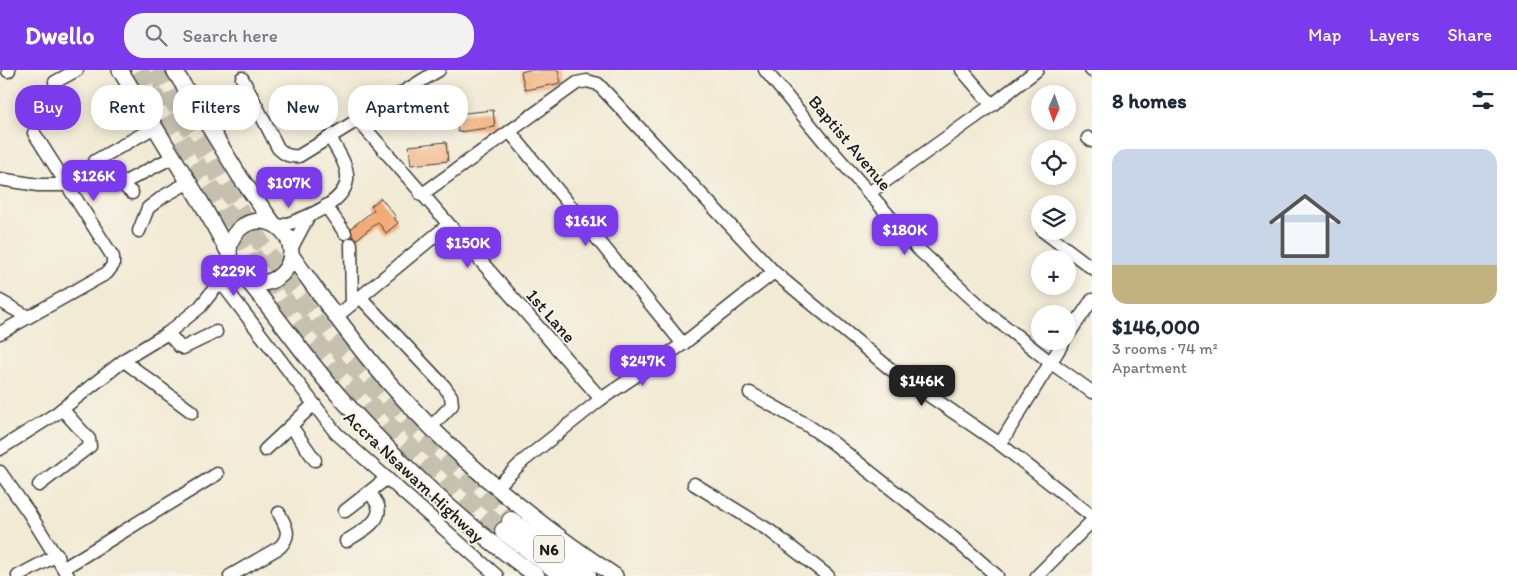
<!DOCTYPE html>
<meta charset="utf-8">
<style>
body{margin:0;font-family:Itim,sans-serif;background:#f2f2f3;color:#1f2937;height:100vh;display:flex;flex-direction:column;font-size:19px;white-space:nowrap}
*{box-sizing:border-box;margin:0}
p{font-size:16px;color:#747a83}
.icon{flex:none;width:28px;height:28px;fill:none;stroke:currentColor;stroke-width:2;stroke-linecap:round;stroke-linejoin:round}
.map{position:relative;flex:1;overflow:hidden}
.side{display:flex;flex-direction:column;background:#fff;width:425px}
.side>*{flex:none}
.top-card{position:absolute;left:15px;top:15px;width:475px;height:45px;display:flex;gap:10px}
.needle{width:32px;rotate:182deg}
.tools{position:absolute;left:1031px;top:15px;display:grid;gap:10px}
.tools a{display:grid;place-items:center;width:45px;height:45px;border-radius:50%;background:#fff;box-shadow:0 2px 12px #0003;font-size:25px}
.price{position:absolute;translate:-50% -42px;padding:0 11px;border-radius:10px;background:#7c3aed;color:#fff;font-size:16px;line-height:32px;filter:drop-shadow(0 1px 2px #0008)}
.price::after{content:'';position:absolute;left:50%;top:30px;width:15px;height:11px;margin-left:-8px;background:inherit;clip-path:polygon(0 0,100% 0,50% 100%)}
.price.selected{background:#222;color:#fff}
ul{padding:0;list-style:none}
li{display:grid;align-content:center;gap:10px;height:265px;padding:0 20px}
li+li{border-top:1px solid #e0e1e3}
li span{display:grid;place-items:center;height:155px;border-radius:15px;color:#555}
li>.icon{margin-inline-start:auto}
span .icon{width:90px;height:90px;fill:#fffc;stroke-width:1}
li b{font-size:21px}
h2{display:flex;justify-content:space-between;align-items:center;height:60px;padding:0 20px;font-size:21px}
.chip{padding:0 18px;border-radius:20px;background:#fff;box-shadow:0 2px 12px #0003;font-size:18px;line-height:45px}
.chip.selected{background:#7c3aed;color:#fff}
header{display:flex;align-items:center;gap:30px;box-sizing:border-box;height:70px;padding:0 25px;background:#7c3aed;color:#fff}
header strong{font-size:24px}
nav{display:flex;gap:28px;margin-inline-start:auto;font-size:18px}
.search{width:350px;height:45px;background:#f2f2f3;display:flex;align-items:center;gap:12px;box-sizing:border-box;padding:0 18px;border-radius:20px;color:#747a83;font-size:19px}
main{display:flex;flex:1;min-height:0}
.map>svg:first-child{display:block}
.building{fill:#f3ab76}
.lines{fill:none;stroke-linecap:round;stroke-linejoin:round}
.highway-tunnel{stroke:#c6c1af;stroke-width:18;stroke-dasharray:18 9;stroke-linecap:butt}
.minor-casing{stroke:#3c3b38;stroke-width:15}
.major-casing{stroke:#3c3b38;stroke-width:18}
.highway-casing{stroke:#3c3b38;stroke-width:20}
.minor{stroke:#fff;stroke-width:12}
.major{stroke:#fff;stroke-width:15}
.highway{stroke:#fff;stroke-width:18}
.labels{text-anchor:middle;stroke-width:4;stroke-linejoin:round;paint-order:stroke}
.shield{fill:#f7f3e8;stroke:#5e5c59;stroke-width:1}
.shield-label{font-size:16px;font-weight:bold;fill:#1c1c1c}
.street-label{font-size:18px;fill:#1c1c1c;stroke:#f7f3e8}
</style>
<header>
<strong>Dwello</strong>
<div class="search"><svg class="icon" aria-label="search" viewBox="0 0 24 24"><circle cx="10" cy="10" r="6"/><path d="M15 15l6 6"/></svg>Search here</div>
<nav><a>Map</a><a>Layers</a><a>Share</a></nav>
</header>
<main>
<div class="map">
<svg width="1092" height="506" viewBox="0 0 1092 506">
<rect width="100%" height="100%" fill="#f7f3e8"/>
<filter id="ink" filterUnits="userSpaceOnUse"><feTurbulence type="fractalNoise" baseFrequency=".02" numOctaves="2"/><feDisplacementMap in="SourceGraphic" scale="10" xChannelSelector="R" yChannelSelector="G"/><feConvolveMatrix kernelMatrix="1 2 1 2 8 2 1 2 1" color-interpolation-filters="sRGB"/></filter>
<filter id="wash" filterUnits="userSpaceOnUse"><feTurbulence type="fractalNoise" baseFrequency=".0096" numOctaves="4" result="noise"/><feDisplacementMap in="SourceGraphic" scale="20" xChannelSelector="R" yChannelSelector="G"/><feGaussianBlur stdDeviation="1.12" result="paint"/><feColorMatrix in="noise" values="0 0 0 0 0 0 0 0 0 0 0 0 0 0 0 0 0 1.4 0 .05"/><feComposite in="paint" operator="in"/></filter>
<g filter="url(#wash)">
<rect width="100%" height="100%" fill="#f1ead4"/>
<g id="blocks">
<g class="building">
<polygon points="528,0 558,0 561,13 525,20 521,2"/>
<polygon points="493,40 495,57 458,62 456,44"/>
<polygon points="446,72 448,91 411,95 409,76"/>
<polygon points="381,128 396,147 394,148 398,153 386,163 378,152 357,169 352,166 351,158 374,140 371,136"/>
</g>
</g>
</g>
<g filter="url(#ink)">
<use href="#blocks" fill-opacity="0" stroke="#3c3b38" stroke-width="1"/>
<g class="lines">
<g class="highway-tunnel">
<polyline points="139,0 253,185 307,261 367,331 403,370 504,461"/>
<path d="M 154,0 C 203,81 251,163 307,239 C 365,318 437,386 511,451"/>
</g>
<g class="minor-casing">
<g id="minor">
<polyline points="765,0 827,75 918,179 988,243 1050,292 1092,322"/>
<polyline points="962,0 992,35"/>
<polyline points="1091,0 1092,1"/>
<polyline points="8,1 9,0"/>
<path d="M 242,8 L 278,78 C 285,85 289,87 299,86 L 439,0"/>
<polyline points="55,12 77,0"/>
<polyline points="357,49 601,329"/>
<polyline points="510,62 683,274"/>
<polyline points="1088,68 1092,71"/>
<polyline points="95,91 155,57"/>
<polyline points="0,109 38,115 66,115"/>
<polyline points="132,123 125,117 125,114 127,111 173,87"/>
<polyline points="869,123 992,35 1037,0"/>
<polyline points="421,125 577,13 587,11 598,14 774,202 889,298 1000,374 1092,446"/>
<polyline points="326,136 345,163"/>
<path d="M 279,157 C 300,150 344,135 347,110 C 349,96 336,79 330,67"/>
<polyline points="139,161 148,138 164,126 189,112"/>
<polyline points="1043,161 1092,198"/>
<polyline points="351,174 352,234"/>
<polyline points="291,179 308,147"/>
<polyline points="220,211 336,363 497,506"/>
<polyline points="215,218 244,209"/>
<polyline points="360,227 444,316 451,326 452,335 431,357"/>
<polyline points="0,231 28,247"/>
<polyline points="336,247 448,155"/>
<polyline points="0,263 107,203 113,195 113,187 34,63"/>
<polyline points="168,263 179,276 183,278 216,262"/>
<polyline points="1068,265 1092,230"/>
<polyline points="124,291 192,342"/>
<polyline points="750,323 807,355 832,372 951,466 997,506"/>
<polyline points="291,356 315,390"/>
<polyline points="1000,374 1064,271"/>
<polyline points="0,379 57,343 127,288 168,263 200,237 215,218 231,193"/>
<polyline points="265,380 314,334"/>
<polyline points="0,402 29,443 68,506"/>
<polyline points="694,414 770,461 828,506"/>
<polyline points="39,415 90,376 89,369 62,339"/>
<polyline points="497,417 523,391 601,329 683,274 774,202"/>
<polyline points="345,441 387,408"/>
<path d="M 346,471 C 357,464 383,452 378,436 C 376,431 372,426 370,422"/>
<polyline points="64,498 217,404"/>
<polyline points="18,506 57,485"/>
<path d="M 230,506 L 280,477 C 292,464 286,457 279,443"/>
<polyline points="1037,506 1092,451"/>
</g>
</g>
<g class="major-casing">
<g id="major">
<polyline points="120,0 202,134 229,183"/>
<polyline points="174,0 240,107 273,153"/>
<circle cx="260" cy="182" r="31"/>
<path d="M 291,185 C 318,222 344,259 373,294 C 440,375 528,448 615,506"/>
<path d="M 247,210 C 279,248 307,290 340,327 C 398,392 465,456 537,506"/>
</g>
</g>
<g class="highway-casing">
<g id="highway">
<polyline points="511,451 587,506"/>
<polyline points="504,461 565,506"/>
</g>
</g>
<use href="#minor" class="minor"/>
<use href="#major" class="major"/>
<use href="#highway" class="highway"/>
</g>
</g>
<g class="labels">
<rect class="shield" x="534" y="465.5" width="30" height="27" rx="4"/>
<g class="shield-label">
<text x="549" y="485">N6</text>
</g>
<g class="street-label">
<text transform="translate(850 73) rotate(50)" y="6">Baptist Avenue</text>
<text transform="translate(551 246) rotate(49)" y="6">1st Lane</text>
<text transform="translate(414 407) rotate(43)" y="6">Accra Nsawam Highway</text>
</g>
</g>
</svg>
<div class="tools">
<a><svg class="needle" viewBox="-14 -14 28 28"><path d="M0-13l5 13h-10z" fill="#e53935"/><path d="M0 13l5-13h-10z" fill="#747a83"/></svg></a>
<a><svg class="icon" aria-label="locate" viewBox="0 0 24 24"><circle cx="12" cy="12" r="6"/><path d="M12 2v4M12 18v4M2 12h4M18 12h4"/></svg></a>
<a><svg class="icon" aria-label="layers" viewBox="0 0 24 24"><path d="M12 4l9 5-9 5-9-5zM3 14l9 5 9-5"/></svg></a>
<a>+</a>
<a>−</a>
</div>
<b class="price" style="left:94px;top:132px">$126K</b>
<b class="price" style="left:289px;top:139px">$107K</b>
<b class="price" style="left:586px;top:177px">$161K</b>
<b class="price" style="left:905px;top:186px">$180K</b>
<b class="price" style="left:468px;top:199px">$150K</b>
<b class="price" style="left:234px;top:227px">$229K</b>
<b class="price" style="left:643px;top:317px">$247K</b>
<b class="price selected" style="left:922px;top:337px">$146K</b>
<div class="top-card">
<a class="chip selected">Buy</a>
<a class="chip">Rent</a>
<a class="chip">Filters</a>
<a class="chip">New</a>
<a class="chip">Apartment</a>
</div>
</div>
<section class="side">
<h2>8 homes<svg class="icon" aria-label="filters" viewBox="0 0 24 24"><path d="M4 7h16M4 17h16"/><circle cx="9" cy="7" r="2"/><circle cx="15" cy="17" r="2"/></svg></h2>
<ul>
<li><span style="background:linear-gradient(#c9d6e8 75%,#c2b280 0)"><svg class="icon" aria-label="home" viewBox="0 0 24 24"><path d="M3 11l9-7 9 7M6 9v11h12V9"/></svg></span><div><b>$146,000</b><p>3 rooms · 74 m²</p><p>Apartment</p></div></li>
</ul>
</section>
</main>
